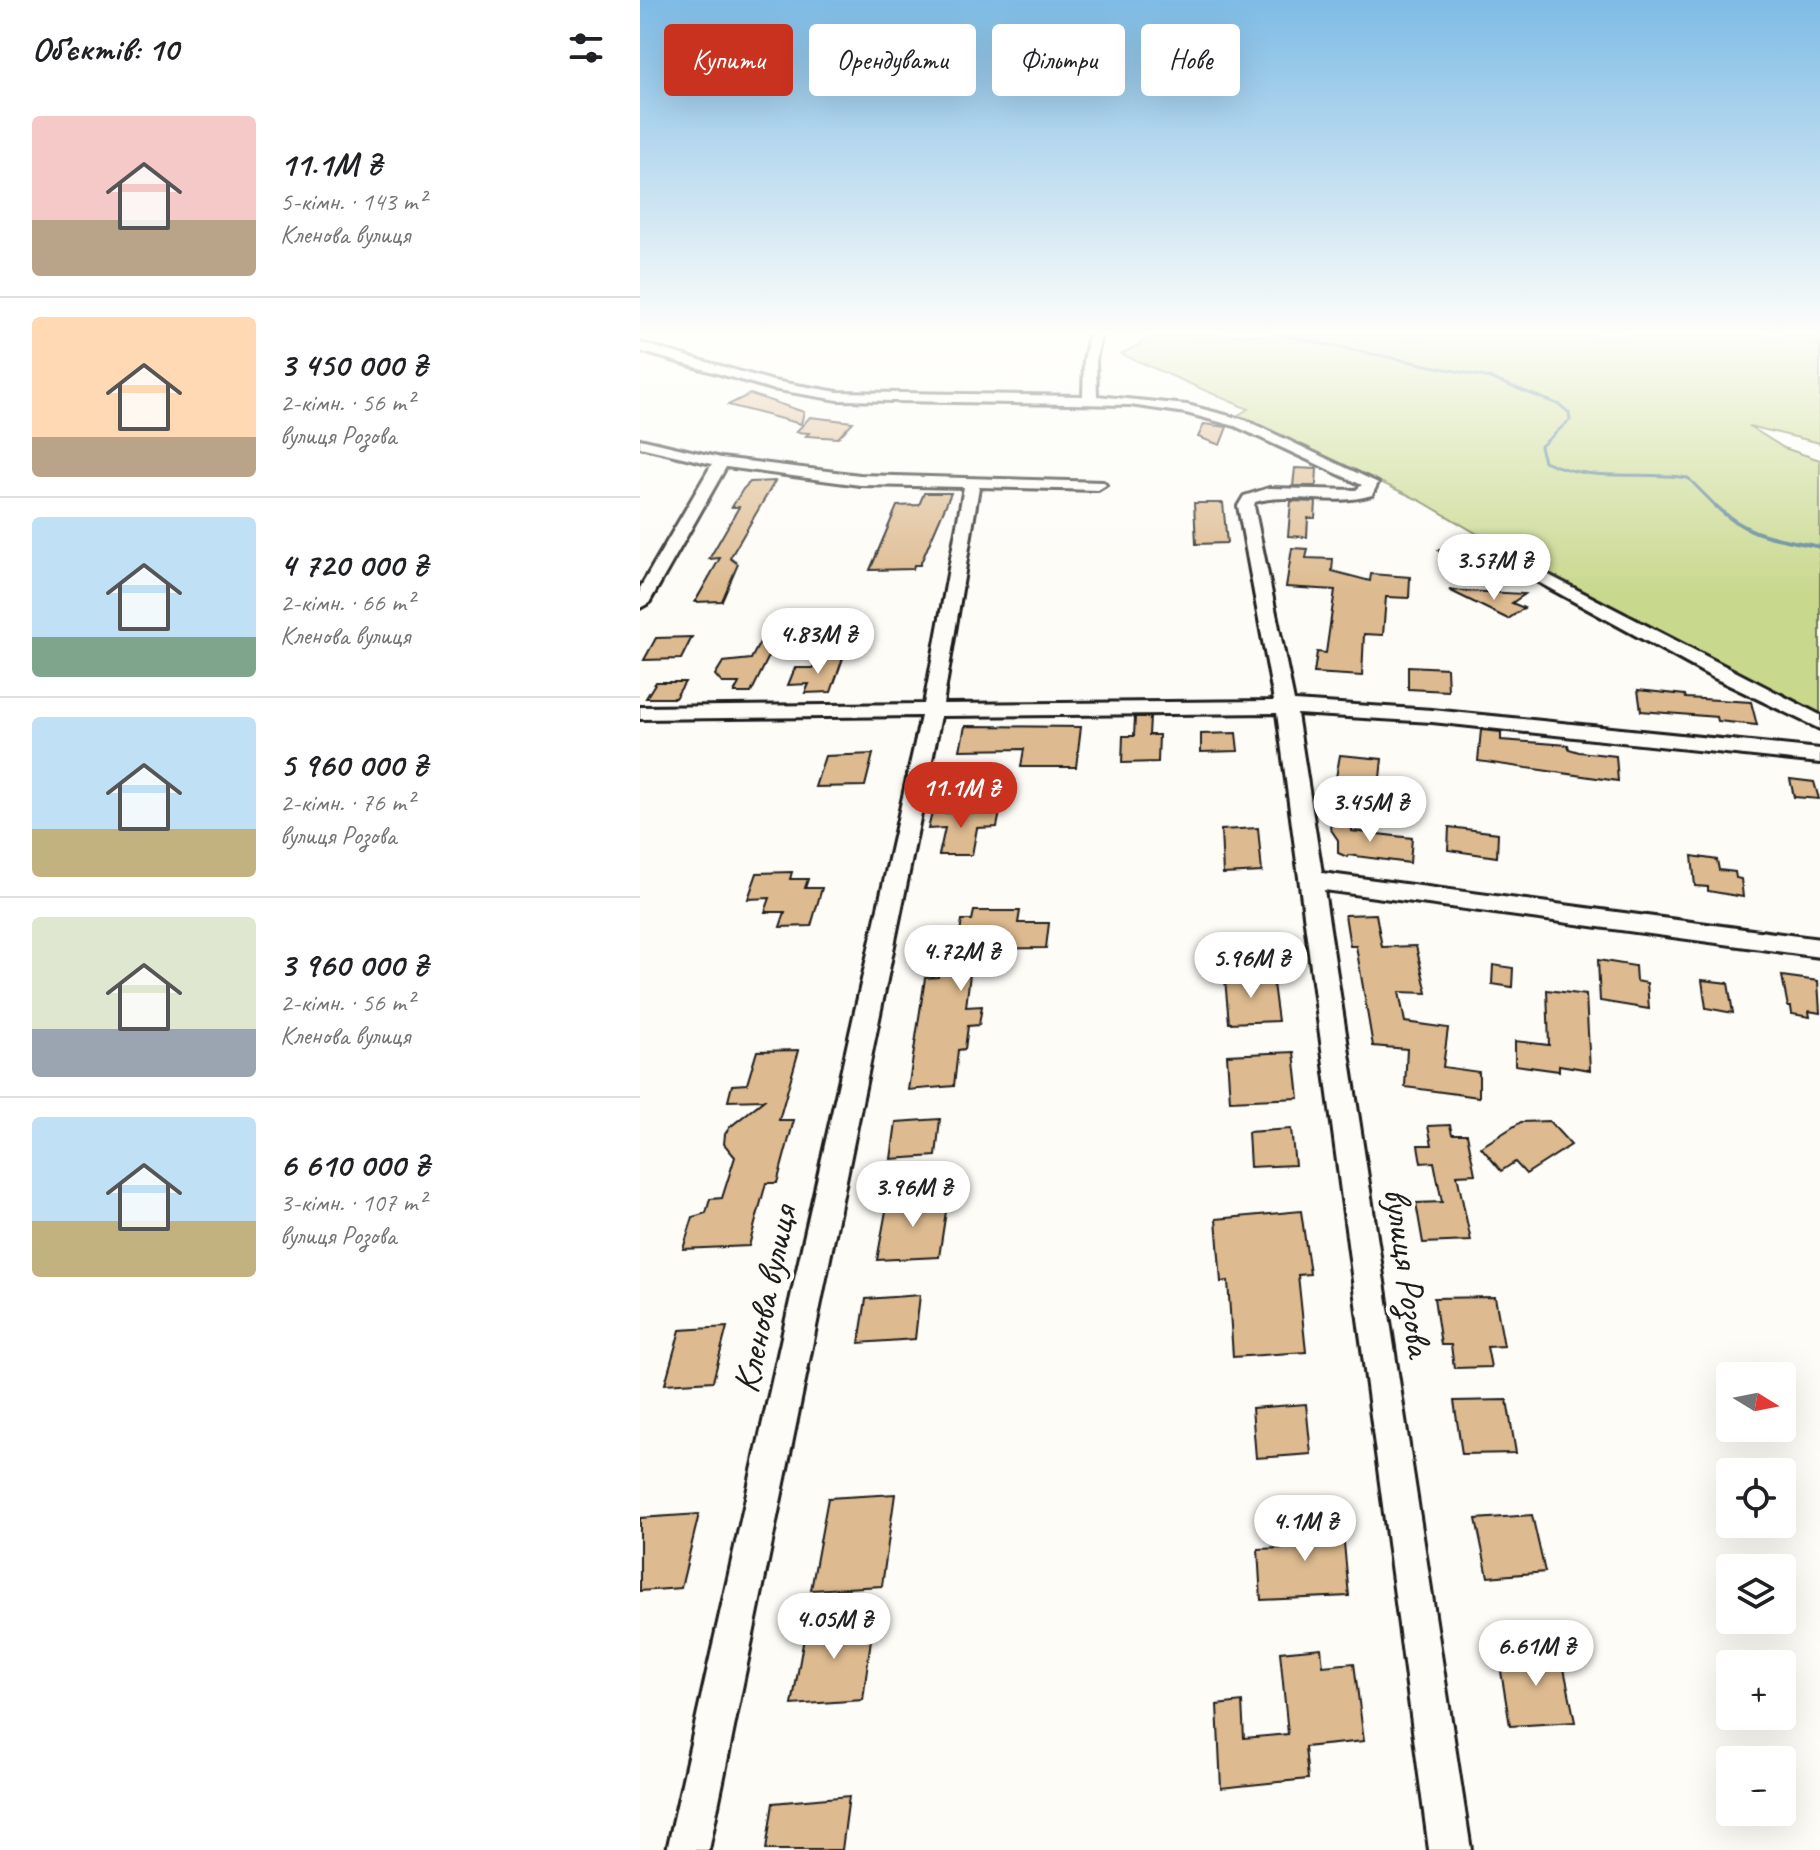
<!DOCTYPE html>
<html lang="uk">
<meta charset="utf-8">
<style>
body{margin:0;font-family:Caveat,sans-serif;background:#f2f2f2;color:#202124;height:100vh;display:flex;flex-direction:column;font-size:30px;white-space:nowrap}
*{box-sizing:border-box;margin:0}
p{font-size:26px;color:#757577}
.icon{flex:none;width:44px;height:44px;fill:none;stroke:currentColor;stroke-width:2;stroke-linecap:round;stroke-linejoin:round}
.map{position:relative;flex:1;overflow:hidden}
.side{display:flex;flex-direction:column;background:#fff;width:640px}
.side>*{flex:none}
.banner{position:absolute;left:24px;top:24px;width:760px;height:72px;display:flex;gap:16px}
.needle{width:52px;rotate:100deg}
.fabs{position:absolute;left:1076px;top:1362px;display:grid;gap:16px}
.fabs a{display:grid;place-items:center;width:80px;height:80px;border-radius:8px;background:#fff;box-shadow:0 8px 32px #0002;font-size:40px}
.price{position:absolute;translate:-50% -68px;padding:0 18px;border-radius:28px;background:#fff;color:#222;font-size:26px;line-height:52px;filter:drop-shadow(0 2px 4px #0008)}
.price::after{content:'';position:absolute;left:50%;top:48px;width:24px;height:18px;margin-left:-12px;background:inherit;clip-path:polygon(0 0,100% 0,50% 100%)}
.price.on{background:#c8321e;color:#fff}
ul{padding:0;list-style:none}
li{display:flex;align-items:center;gap:24px;height:200px;padding:0 32px}
li+li{border-top:2px solid #e0e0e0}
li span{display:grid;place-items:center;flex:none;width:224px;height:160px;border-radius:8px;color:#555}
li>.icon{margin-inline-start:auto}
span .icon{width:96px;height:96px;fill:#fffc;stroke-width:1}
li b{font-size:34px}
h2{display:flex;justify-content:space-between;align-items:center;height:96px;padding:0 32px;font-size:34px}
.tag{padding:0 28px;border-radius:8px;background:#fff;box-shadow:0 8px 32px #0002;font-size:28px;line-height:72px}
.tag.on{background:#c8321e;color:#fff}
main{display:flex;flex:1;min-height:0}
.map>svg:first-child{display:block}
.green{fill:#c8d88d;stroke:#727a54;stroke-width:2}
.lines{fill:none;stroke-linecap:round;stroke-linejoin:round}
.stream-far1{stroke:#588192;stroke-width:3}
.stream{stroke:#588192;stroke-width:4}
.building{fill:#ddba8f;stroke:#1c1c1c;stroke-width:2}
.minor-casing{stroke:#1c1c1c;stroke-width:6}
.minor{fill:#fdfcf7;fill-rule:evenodd}
.labels{text-anchor:middle;stroke-width:8;stroke-linejoin:round;paint-order:stroke}
.near-street-label{font-size:38px;fill:#1c1c1c;stroke:#fdfcf7}
</style>
<main>
<section class="side">
<h2>Об’єктів: 10<svg class="icon" aria-label="filters" viewBox="0 0 24 24"><path d="M4 7h16M4 17h16"/><circle cx="9" cy="7" r="2"/><circle cx="15" cy="17" r="2"/></svg></h2>
<ul>
<li><span style="background:linear-gradient(#f6c9c9 65%,#b9a48a 0)"><svg class="icon" aria-label="home" viewBox="0 0 24 24"><path d="M3 11l9-7 9 7M6 9v11h12V9"/></svg></span><div><b>11.1M ₴</b><p>5-кімн. · 143 m²</p><p>Кленова вулиця</p></div></li>
<li><span style="background:linear-gradient(#ffd9b3 75%,#b9a48a 0)"><svg class="icon" aria-label="home" viewBox="0 0 24 24"><path d="M3 11l9-7 9 7M6 9v11h12V9"/></svg></span><div><b>3 450 000 ₴</b><p>2-кімн. · 56 m²</p><p>вулиця Розова</p></div></li>
<li><span style="background:linear-gradient(#bfe0f5 75%,#7fa58c 0)"><svg class="icon" aria-label="home" viewBox="0 0 24 24"><path d="M3 11l9-7 9 7M6 9v11h12V9"/></svg></span><div><b>4 720 000 ₴</b><p>2-кімн. · 66 m²</p><p>Кленова вулиця</p></div></li>
<li><span style="background:linear-gradient(#bfe0f5 70%,#c2b280 0)"><svg class="icon" aria-label="home" viewBox="0 0 24 24"><path d="M3 11l9-7 9 7M6 9v11h12V9"/></svg></span><div><b>5 960 000 ₴</b><p>2-кімн. · 76 m²</p><p>вулиця Розова</p></div></li>
<li><span style="background:linear-gradient(#dfe7d0 70%,#9aa5b1 0)"><svg class="icon" aria-label="home" viewBox="0 0 24 24"><path d="M3 11l9-7 9 7M6 9v11h12V9"/></svg></span><div><b>3 960 000 ₴</b><p>2-кімн. · 56 m²</p><p>Кленова вулиця</p></div></li>
<li><span style="background:linear-gradient(#bfe0f5 65%,#c2b280 0)"><svg class="icon" aria-label="home" viewBox="0 0 24 24"><path d="M3 11l9-7 9 7M6 9v11h12V9"/></svg></span><div><b>6 610 000 ₴</b><p>3-кімн. · 107 m²</p><p>вулиця Розова</p></div></li>
</ul>
</section>
<div class="map">
<svg width="1180" height="1850" viewBox="0 0 1180 1850">
<rect width="100%" height="100%" fill="#fdfcf7"/>
<filter id="ink" filterUnits="userSpaceOnUse"><feTurbulence type="fractalNoise" baseFrequency=".0125" numOctaves="2"/><feDisplacementMap in="SourceGraphic" scale="16" xChannelSelector="R" yChannelSelector="G"/><feConvolveMatrix kernelMatrix="1 2 1 2 8 2 1 2 1" color-interpolation-filters="sRGB"/></filter>
<g filter="url(#ink)">
<polygon class="green" points="516,335 1154,335 1180,339 1180,443 1109,426 1144,448 1180,460 1180,719 921,583 781,501 691,459 592,419 608,409 481,354"/>
<g class="lines">
<path class="stream-far1" d="M 640,335 L 850,378 L 920,405 L 929,413 L 930,420 L 900,447 L 904,461 C 954,484 997,470 1048,478 L 1078,508"/>
<path class="stream" d="M 1076,506 C 1107,537 1139,538 1180,547"/>
</g>
<g class="building">
<polygon points="110,394 164,412 161,424 88,405"/>
<polygon points="170,417 213,422 198,438 166,436 169,433 156,432"/>
<polygon points="564,424 587,427 580,445 558,437"/>
<polygon points="655,468 677,469 676,486 653,486"/>
<polygon points="135,481 90,558 98,564 82,601 55,602 80,558 69,559 99,507 92,507 103,489 110,482"/>
<polygon points="284,493 311,493 280,565 274,565 273,569 230,570 257,506 279,505"/>
<polygon points="651,501 676,502 675,518 668,518 667,537 648,536"/>
<polygon points="554,503 583,503 587,543 556,544"/>
<polygon points="823,545 840,561 870,577 844,583 816,568 798,550"/>
<polygon points="652,548 668,549 666,558 693,559 692,571 730,581 731,574 770,577 769,598 746,597 743,635 724,634 722,676 674,673 677,652 686,653 695,590 646,587"/>
<polygon points="809,590 885,594 872,603 884,608 868,619"/>
<polygon points="52,637 41,659 4,660 16,638"/>
<polygon points="120,642 133,648 111,693 94,693 99,683 82,683 75,675 83,662 111,659"/>
<polygon points="203,658 191,692 165,693 169,684 148,685 155,668 173,668 177,659"/>
<polygon points="768,666 807,668 808,691 768,689"/>
<polygon points="16,682 45,682 35,698 6,698"/>
<polygon points="998,690 1045,695 1046,698 1111,702 1117,725 1078,721 1077,717 1001,711"/>
<polygon points="495,717 510,717 509,735 519,735 518,762 482,763 483,736 494,736"/>
<polygon points="325,726 441,727 436,767 381,767 384,749 320,750"/>
<polygon points="841,730 861,732 861,740 928,745 929,749 939,752 976,756 978,781 838,761"/>
<polygon points="596,733 598,751 561,752 561,734"/>
<polygon points="233,754 225,786 175,787 185,756"/>
<polygon points="700,755 742,759 739,787 695,783"/>
<polygon points="1150,779 1174,782 1179,799 1154,797"/>
<polygon points="360,812 357,827 337,828 332,855 299,855 305,828 288,829 292,813"/>
<polygon points="692,819 713,821 712,831 772,838 770,863 708,855 707,857 698,853 698,840 690,828"/>
<polygon points="809,827 858,833 857,857 808,850"/>
<polygon points="618,828 622,872 583,874 581,830"/>
<polygon points="1052,856 1077,860 1079,870 1095,872 1096,878 1101,879 1103,897 1068,891 1068,887 1055,886"/>
<polygon points="152,872 150,879 168,879 165,888 182,888 171,926 140,927 145,912 125,912 130,898 108,899 117,873"/>
<polygon points="334,911 380,911 378,923 409,923 406,948 333,949 326,1007 342,1006 339,1025 328,1026 325,1049 318,1050 314,1086 268,1090 285,978 298,977 306,933 320,933 322,920 332,920"/>
<polygon points="736,914 742,947 776,946 787,993 759,992 765,1022 808,1028 803,1067 839,1072 839,1097 765,1087 767,1049 733,1046 716,946 710,946 705,915"/>
<polygon points="958,960 995,966 996,981 1007,983 1009,1009 960,1001"/>
<polygon points="853,965 873,968 872,987 852,984"/>
<polygon points="632,976 638,1021 589,1023 585,979"/>
<polygon points="1142,976 1178,981 1180,1013 1169,1011 1170,1017 1152,1014 1151,1007 1148,1007"/>
<polygon points="1062,980 1088,983 1093,1013 1066,1008"/>
<polygon points="907,990 946,995 950,1070 919,1065 919,1071 875,1065 875,1041 909,1045"/>
<polygon points="159,1050 139,1120 154,1120 137,1183 126,1183 109,1246 43,1249 53,1217 66,1213 70,1199 82,1198 95,1157 84,1144 85,1134 90,1127 124,1100 88,1101 92,1085 107,1084 117,1051"/>
<polygon points="654,1052 659,1098 590,1101 587,1055"/>
<polygon points="300,1119 296,1156 251,1159 256,1122"/>
<polygon points="909,1121 931,1145 886,1174 875,1162 861,1171 841,1147 881,1122"/>
<polygon points="810,1125 812,1134 827,1134 835,1174 817,1175 831,1241 783,1243 776,1203 802,1202 794,1162 781,1163 778,1145 792,1145 788,1126"/>
<polygon points="651,1129 655,1165 610,1167 608,1132"/>
<polygon points="308,1198 299,1257 237,1260 248,1200"/>
<polygon points="661,1211 670,1274 658,1275 666,1352 593,1357 588,1281 581,1282 576,1219"/>
<polygon points="280,1295 275,1339 219,1343 226,1299"/>
<polygon points="855,1297 864,1346 847,1347 851,1367 814,1368 811,1345 801,1345 794,1298"/>
<polygon points="87,1327 73,1381 25,1384 40,1330"/>
<polygon points="867,1400 876,1453 822,1454 814,1401"/>
<polygon points="666,1404 671,1454 616,1458 612,1408"/>
<polygon points="255,1494 242,1586 171,1590 188,1498"/>
<polygon points="59,1514 41,1588 0,1591 0,1518"/>
<polygon points="892,1515 905,1572 848,1577 836,1519"/>
<polygon points="702,1522 709,1596 621,1600 618,1549 642,1548 641,1524"/>
<polygon points="234,1616 223,1700 152,1705 167,1621"/>
<polygon points="681,1648 683,1666 714,1663 724,1741 665,1747 668,1779 581,1788 577,1705 602,1702 604,1738 648,1734 640,1652"/>
<polygon points="920,1649 935,1722 870,1726 858,1653"/>
<polygon points="209,1796 202,1850 126,1850 133,1803"/>
</g>
<g class="lines">
<g class="minor-casing">
<g id="minor">
<path d="M 449,335 L 461,335 L 456,360 L 457,396 L 547,405 L 605,420 L 738,483 L 732,495 C 695,507 653,491 615,502 L 614,506 L 654,701 L 792,710 L 1180,749 L 1180,763 L 792,722 L 657,714 L 682,873 L 1180,939 L 1180,957 L 684,890 L 831,1850 L 789,1850 L 637,713 L 301,716 L 69,1850 L 27,1850 L 281,716 L 0,719 L 0,707 L 284,704 L 324,487 L 220,485 L 86,467 L 9,603 L 0,608 L 0,588 L 72,464 L 0,447 L 0,439 L 81,458 L 220,475 L 463,482 L 466,485 L 458,490 L 339,487 L 303,704 L 634,701 L 598,506 L 604,496 L 629,488 L 716,490 L 722,485 L 595,426 L 546,413 L 490,405 L 198,400 L 132,389 L 0,351 L 0,343 L 133,381 L 198,392 L 443,396 L 444,360 Z"/>
<polygon points="895,568 1180,715 1180,729 1068,675 889,577 887,573 889,569"/>
</g>
</g>
<use href="#minor" class="minor"/>
</g>
</g>
<linearGradient id="sky" x2="0" y2="1"><stop stop-color="#7ebbe5"/><stop offset="0.56" stop-color="#fefefb"/><stop offset="1" stop-color="#fefefb" stop-opacity="0"/></linearGradient>
<rect width="1180" height="594" fill="url(#sky)"/>
<g class="labels">
<g class="near-street-label">
<text transform="translate(769 1272) rotate(82)" y="13">вулиця Розова</text>
<text transform="translate(124 1299) rotate(-78)" y="13">Кленова вулиця</text>
</g>
</g>
</svg>
<div class="fabs">
<a><svg class="needle" viewBox="-14 -14 28 28"><path d="M0-13l5 13h-10z" fill="#e53935"/><path d="M0 13l5-13h-10z" fill="#757577"/></svg></a>
<a><svg class="icon" aria-label="locate" viewBox="0 0 24 24"><circle cx="12" cy="12" r="6"/><path d="M12 2v4M12 18v4M2 12h4M18 12h4"/></svg></a>
<a><svg class="icon" aria-label="layers" viewBox="0 0 24 24"><path d="M12 4l9 5-9 5-9-5zM3 14l9 5 9-5"/></svg></a>
<a>+</a>
<a>−</a>
</div>
<b class="price" style="left:854px;top:602px">3.57M ₴</b>
<b class="price" style="left:178px;top:676px">4.83M ₴</b>
<b class="price on" style="left:321px;top:830px">11.1M ₴</b>
<b class="price" style="left:730px;top:844px">3.45M ₴</b>
<b class="price" style="left:321px;top:993px">4.72M ₴</b>
<b class="price" style="left:611px;top:1000px">5.96M ₴</b>
<b class="price" style="left:273px;top:1229px">3.96M ₴</b>
<b class="price" style="left:665px;top:1563px">4.1M ₴</b>
<b class="price" style="left:194px;top:1661px">4.05M ₴</b>
<b class="price" style="left:896px;top:1688px">6.61M ₴</b>
<div class="banner">
<a class="tag on">Купити</a>
<a class="tag">Орендувати</a>
<a class="tag">Фільтри</a>
<a class="tag">Нове</a>
</div>
</div>
</main>
